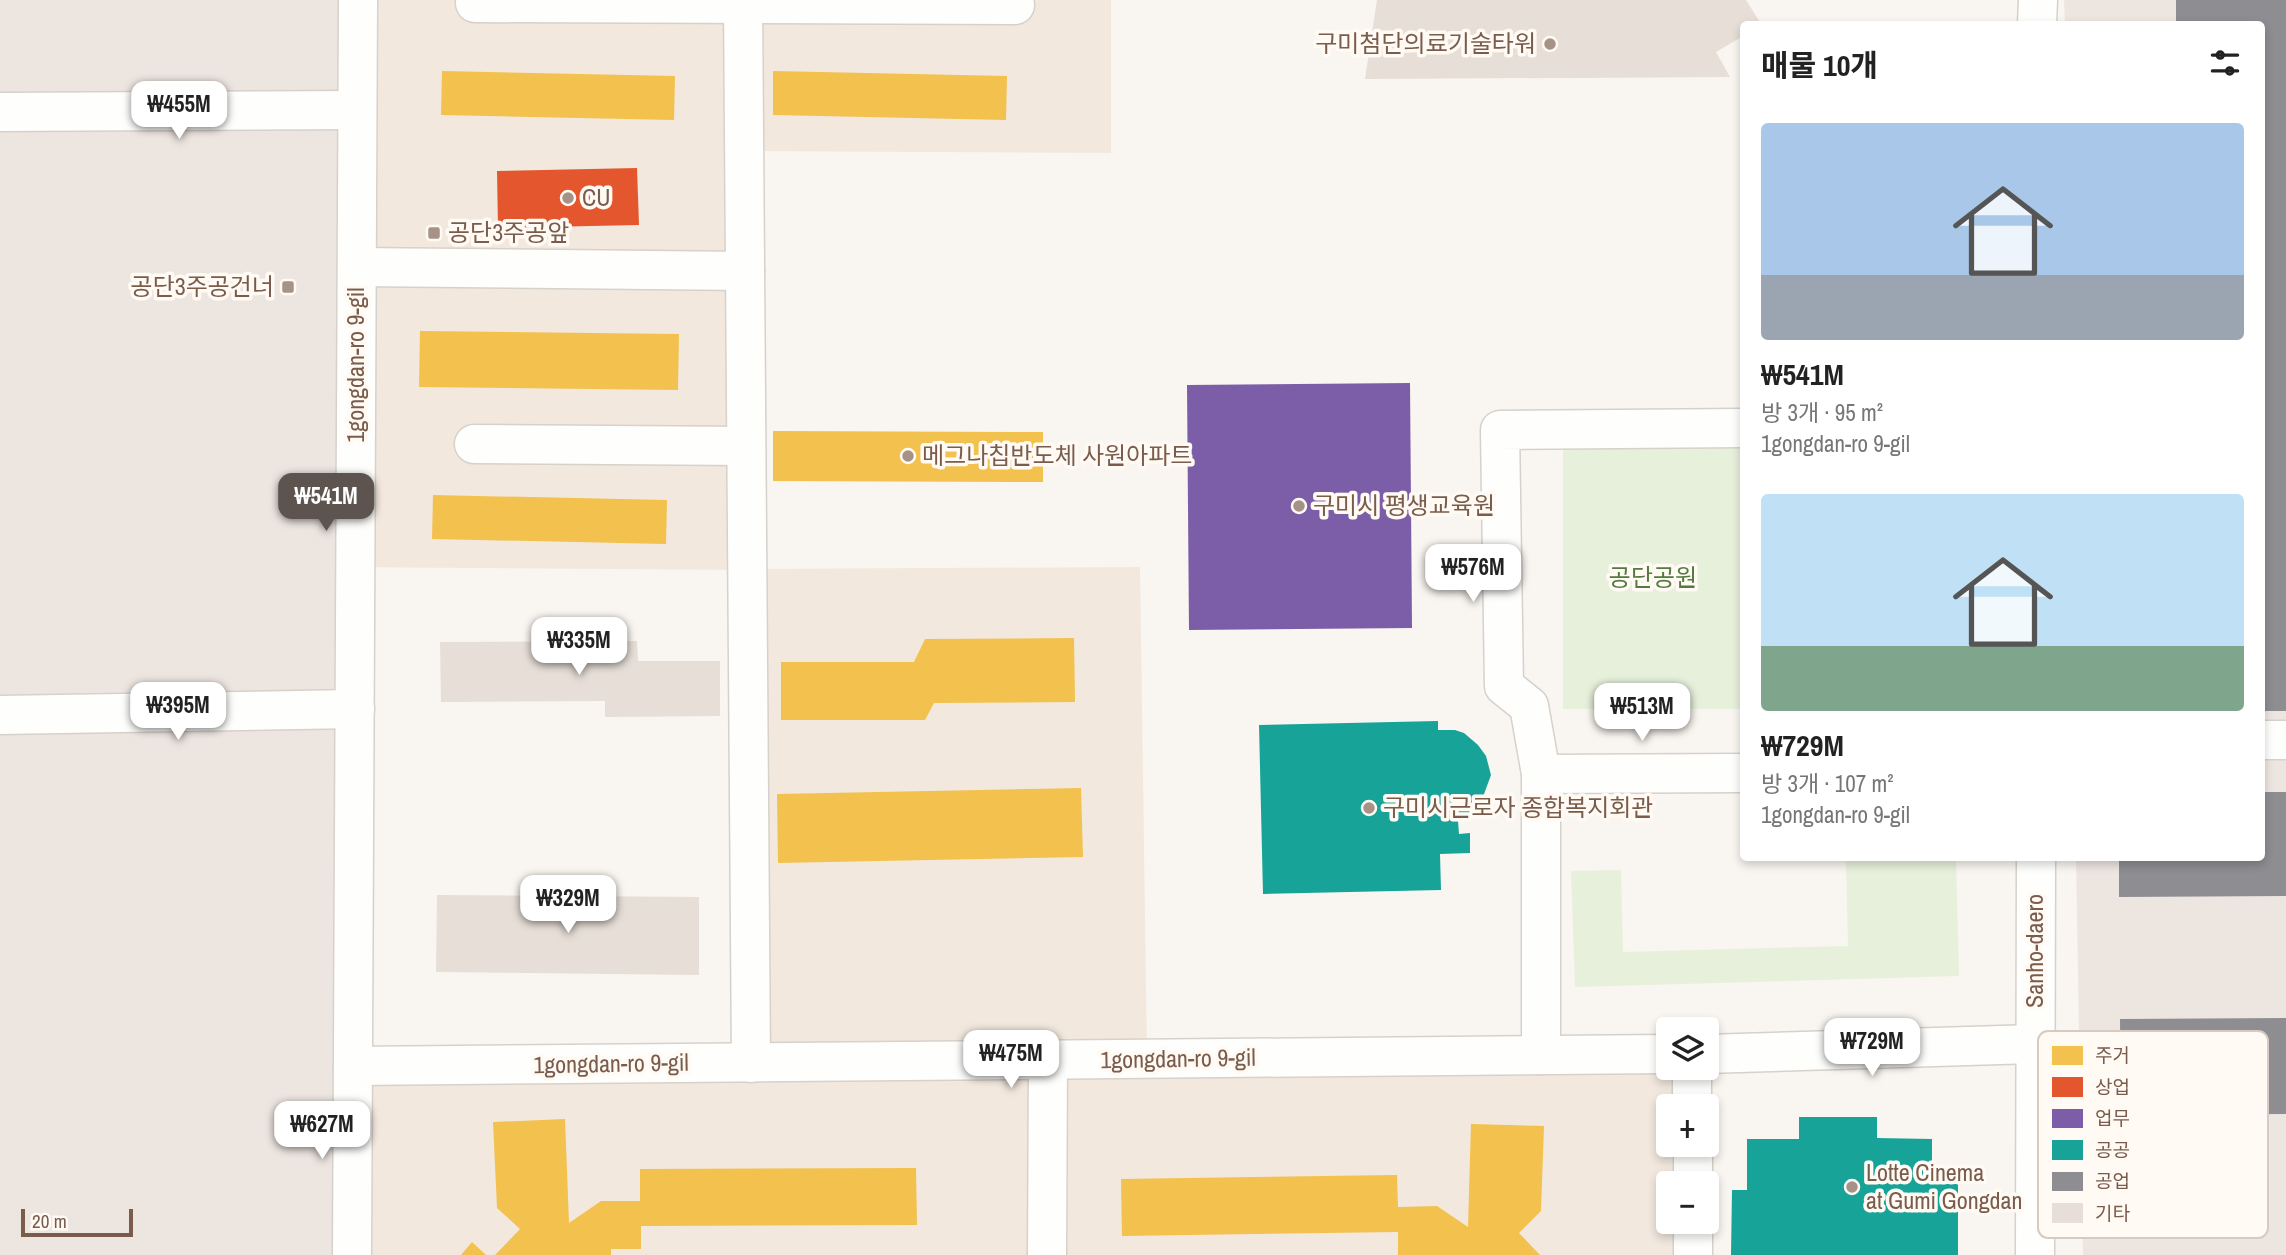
<!DOCTYPE html>
<html lang="ko">
<meta charset="utf-8">
<style>
body{margin:0;font-family:"Archivo Narrow","Noto Sans KR",sans-serif;background:#f2f2f2;color:#222;height:100vh;display:flex;flex-direction:column;font-size:26px;white-space:nowrap}
*{box-sizing:border-box;margin:0}
p{font-size:23px;color:#767676}
.icon{flex:none;width:38px;height:38px;fill:none;stroke:currentColor;stroke-width:2;stroke-linecap:round;stroke-linejoin:round}
.map{position:relative;flex:1;overflow:hidden}
.sheet{position:absolute;left:1740px;top:21px;width:525px;height:840px;display:flex;flex-direction:column;background:#fff;border-radius:7px;box-shadow:0 4px 10px #0003}
.sheet>*{flex:none}
.buttons{position:absolute;left:1656px;top:1017px;display:grid;gap:14px}
.buttons a{display:grid;place-items:center;width:63px;height:63px;border-radius:7px;background:#fff;box-shadow:0 4px 10px #0003;font-size:35px}
.scale{position:absolute;left:21px;bottom:18px;width:112px;box-sizing:border-box;padding-left:7px;border:4px solid #7a5c4d;border-top:0;font-size:19px;line-height:24px;white-space:nowrap;color:#7a5c4d;-webkit-text-stroke:5px #fffaf3;paint-order:stroke}
.price{position:absolute;translate:-50% -60px;padding:0 16px;border-radius:14px;background:#fff;color:#222;font-size:23px;line-height:46px;filter:drop-shadow(0 2px 4px #0008)}
.price::after{content:'';position:absolute;left:50%;top:42px;width:21px;height:16px;margin-left:-10px;background:inherit;clip-path:polygon(0 0,100% 0,50% 100%)}
.price.on{background:#5d544f;color:#fff}
ul{padding:0;list-style:none}
li{display:grid;align-content:center;gap:14px;height:371px;padding:0 21px}
li span{display:grid;place-items:center;height:217px;border-radius:7px;color:#555}
li>.icon{margin-inline-start:auto}
span .icon{width:126px;height:126px;fill:#fffc;stroke-width:1}
li b{font-size:30px}
h2{display:flex;justify-content:space-between;align-items:center;height:84px;padding:0 21px;font-size:30px}
.map>svg:first-child{display:block}
.residential{fill:#f2e8de}
.industrial{fill:#ede5e0}
.green{fill:#e7f0db}
.homes{fill:#f2c14e}
.shops{fill:#e4572e}
.offices{fill:#7b5ea7}
.public{fill:#17a398}
.industry{fill:#8d8d92}
.building{fill:#e6ded7}
.lines{fill:none;stroke-linecap:round;stroke-linejoin:round}
.minor-casing{stroke:#d7d1cb;stroke-width:41}
.minor{stroke:#fefefd;stroke-width:38}
.poi-dot{fill:#a69286;stroke:#fffaf3;stroke-width:2.5}
.labels{text-anchor:middle;stroke-width:7;stroke-linejoin:round;paint-order:stroke}
.poi-label{font-size:24px;fill:#7a5c4d;stroke:#fffaf3;text-anchor:start}
.street-label{font-size:24px;fill:#7a5c4d;stroke:#fffaf3}
.park-label{font-size:24px;fill:#537a41;stroke:#fffaf3}
.key{fill:#fffaf3;stroke:#d7cbc1;stroke-width:2}
.key-label{font-size:19px;fill:#7a5c4d}
</style>
<div class="map">
<svg width="2286" height="1255" viewBox="0 0 2286 1255">
<rect width="100%" height="100%" fill="#f9f5f0"/>
<polygon class="residential" points="358,0 1111,0 1111,153 744,151 747,569 1140,567 1147,1059 1692,1068 1692,1106 1668,1106 1668,1144 1693,1145 1693,1183 1668,1183 1668,1222 1693,1222 1693,1255 351,1255 353,1066 750,1063 747,570 355,567"/>
<g class="industrial">
<polygon points="0,0 358,0 352,1255 0,1255"/>
<polygon points="2064,0 2286,0 2286,1255 2083,1255 2076,858 2261,858 2261,24 2065,24"/>
</g>
<g class="green">
<rect x="1563" y="446" width="180" height="263"/>
<polygon points="1846,858 1956,858 1959,976 1575,987 1571,871 1621,870 1623,952 1848,946"/>
</g>
<g class="homes">
<polygon points="442,71 675,76 674,120 441,115"/>
<polygon points="773,71 1007,76 1006,120 773,115"/>
<polygon points="420,331 679,334 678,390 419,387"/>
<polygon points="773,431 1043,432 1043,482 773,481"/>
<polygon points="433,495 667,500 666,544 432,539"/>
<polygon points="1074,638 1075,702 934,703 925,720 781,720 781,662 914,662 925,639"/>
<polygon points="1081,788 1083,857 778,863 777,794"/>
<polygon points="565,1119 569,1223 601,1201 640,1201 640,1169 916,1168 917,1225 641,1226 641,1249 611,1249 611,1255 495,1255 520,1229 497,1208 493,1122"/>
<polygon points="1471,1124 1544,1126 1541,1211 1519,1233 1540,1255 1398,1255 1398,1232 1122,1236 1121,1179 1397,1175 1398,1207 1437,1206 1468,1227"/>
<polygon points="472,1242 486,1255 461,1255"/>
</g>
<polygon class="shops" points="637,168 639,225 498,228 497,171"/>
<polygon class="offices" points="1410,383 1412,628 1189,630 1187,385"/>
<g class="public">
<polygon points="1438,721 1438,730 1455,730 1464,733 1478,745 1486,756 1491,775 1480,805 1458,821 1459,834 1470,833 1470,853 1440,854 1441,890 1263,894 1259,725"/>
<polygon points="1799,1117 1877,1117 1877,1138 1932,1139 1932,1184 1958,1184 1958,1255 1731,1255 1732,1190 1747,1190 1747,1139 1799,1139"/>
</g>
<g class="industry">
<polygon points="2176,0 2286,0 2286,711 2261,711 2261,24 2176,24"/>
<polygon points="2261,792 2286,792 2286,896 2119,897 2119,858 2261,858"/>
<polygon points="2286,1018 2286,1114 2121,1115 2120,1019"/>
</g>
<g class="building">
<polygon points="1377,0 1746,0 1761,24 1743,24 1743,36 1716,52 1730,77 1365,79"/>
<polygon points="637,641 638,661 720,661 720,716 605,717 605,701 441,702 440,642"/>
<polygon points="437,895 699,897 699,975 436,972"/>
</g>
<g class="lines">
<g class="minor-casing">
<g id="minor">
<polyline points="743,0 751,1063"/>
<polyline points="475,3 1015,5"/>
<polyline points="2037,24 2038,0"/>
<polyline points="0,112 357,110"/>
<polyline points="357,267 745,271"/>
<polyline points="474,444 746,446"/>
<polyline points="0,715 355,709"/>
<polyline points="2261,740 2286,740"/>
<polyline points="1541,774 1743,773"/>
<polyline points="1706,1054 2035,1044"/>
<polyline points="1541,1055 1541,774 1529,706 1504,686 1500,430 1743,428"/>
<polyline points="353,1066 1668,1054"/>
<polyline points="1692,1068 1692,1106"/>
<polyline points="1693,1144 1693,1183"/>
<polyline points="1693,1222 1693,1255"/>
<polyline points="352,1255 358,0"/>
<polyline points="1047,1255 1048,1060"/>
<polyline points="2035,1255 2036,858"/>
</g>
</g>
<use href="#minor" class="minor"/>
</g>
<g class="poi-dot">
<circle cx="1550" cy="44" r="7"/>
<circle cx="568" cy="198" r="7"/>
<rect x="427" y="226" width="14" height="14" rx="3.5"/>
<rect x="281" y="280" width="14" height="14" rx="3.5"/>
<circle cx="908" cy="456" r="7"/>
<circle cx="1299" cy="506" r="7"/>
<circle cx="1369" cy="808" r="7"/>
<circle cx="1852" cy="1187" r="7"/>
</g>
<g class="labels">
<g class="poi-label">
<text x="1536" y="52" text-anchor="end">구미첨단의료기술타워</text>
<text x="582" y="206">CU</text>
<text x="448" y="241">공단3주공앞</text>
<text x="274" y="295" text-anchor="end">공단3주공건너</text>
<text x="922" y="464">메그나칩반도체 사원아파트</text>
<text x="1313" y="514">구미시 평생교육원</text>
<text x="1383" y="816">구미시근로자 종합복지회관</text>
<text x="1866" y="1181">Lotte Cinema<tspan x="1866" dy="28">at Gumi Gongdan</tspan></text>
</g>
<g class="street-label">
<text transform="translate(356 365) rotate(-90)" y="8">1gongdan-ro 9-gil</text>
<text transform="translate(2035 951) rotate(-90)" y="8">Sanho-daero</text>
<text transform="translate(1178 1059) rotate(-1)" y="8">1gongdan-ro 9-gil</text>
<text transform="translate(611 1064) rotate(-1)" y="8">1gongdan-ro 9-gil</text>
</g>
<g class="park-label">
<text x="1653" y="586">공단공원</text>
</g>
</g>
<rect x="2038" y="1031" width="230" height="207" rx="10" class="key"/>
<rect x="2052" y="1046" width="31" height="19" fill="#f2c14e"/>
<rect x="2052" y="1077" width="31" height="20" fill="#e4572e"/>
<rect x="2052" y="1109" width="31" height="19" fill="#7b5ea7"/>
<rect x="2052" y="1140" width="31" height="20" fill="#17a398"/>
<rect x="2052" y="1172" width="31" height="19" fill="#8d8d92"/>
<rect x="2052" y="1203" width="31" height="20" fill="#e6ded7"/>
<g class="key-label">
<text x="2095" y="1062">주거</text>
<text x="2095" y="1094">상업</text>
<text x="2095" y="1125">업무</text>
<text x="2095" y="1157">공공</text>
<text x="2095" y="1188">공업</text>
<text x="2095" y="1220">기타</text>
</g>
</svg>
<div class="buttons">
<a><svg class="icon" aria-label="layers" viewBox="0 0 24 24"><path d="M12 4l9 5-9 5-9-5zM3 14l9 5 9-5"/></svg></a>
<a>+</a>
<a>−</a>
</div>
<div class="scale">20 m</div>
<b class="price" style="left:179px;top:141px">₩455M</b>
<b class="price on" style="left:326px;top:533px">₩541M</b>
<b class="price" style="left:1473px;top:604px">₩576M</b>
<b class="price" style="left:579px;top:677px">₩335M</b>
<b class="price" style="left:178px;top:742px">₩395M</b>
<b class="price" style="left:1642px;top:743px">₩513M</b>
<b class="price" style="left:568px;top:935px">₩329M</b>
<b class="price" style="left:1872px;top:1078px">₩729M</b>
<b class="price" style="left:1011px;top:1090px">₩475M</b>
<b class="price" style="left:322px;top:1161px">₩627M</b>
<section class="sheet">
<h2>매물 10개<svg class="icon" aria-label="filters" viewBox="0 0 24 24"><path d="M4 7h16M4 17h16"/><circle cx="9" cy="7" r="2"/><circle cx="15" cy="17" r="2"/></svg></h2>
<ul>
<li><span style="background:linear-gradient(#a9c7e8 70%,#9aa5b1 0)"><svg class="icon" aria-label="home" viewBox="0 0 24 24"><path d="M3 11l9-7 9 7M6 9v11h12V9"/></svg></span><div><b>₩541M</b><p>방 3개 · 95 m²</p><p>1gongdan-ro 9-gil</p></div></li>
<li><span style="background:linear-gradient(#bfe0f5 70%,#7fa58c 0)"><svg class="icon" aria-label="home" viewBox="0 0 24 24"><path d="M3 11l9-7 9 7M6 9v11h12V9"/></svg></span><div><b>₩729M</b><p>방 3개 · 107 m²</p><p>1gongdan-ro 9-gil</p></div></li>
</ul>
</section>
</div>
